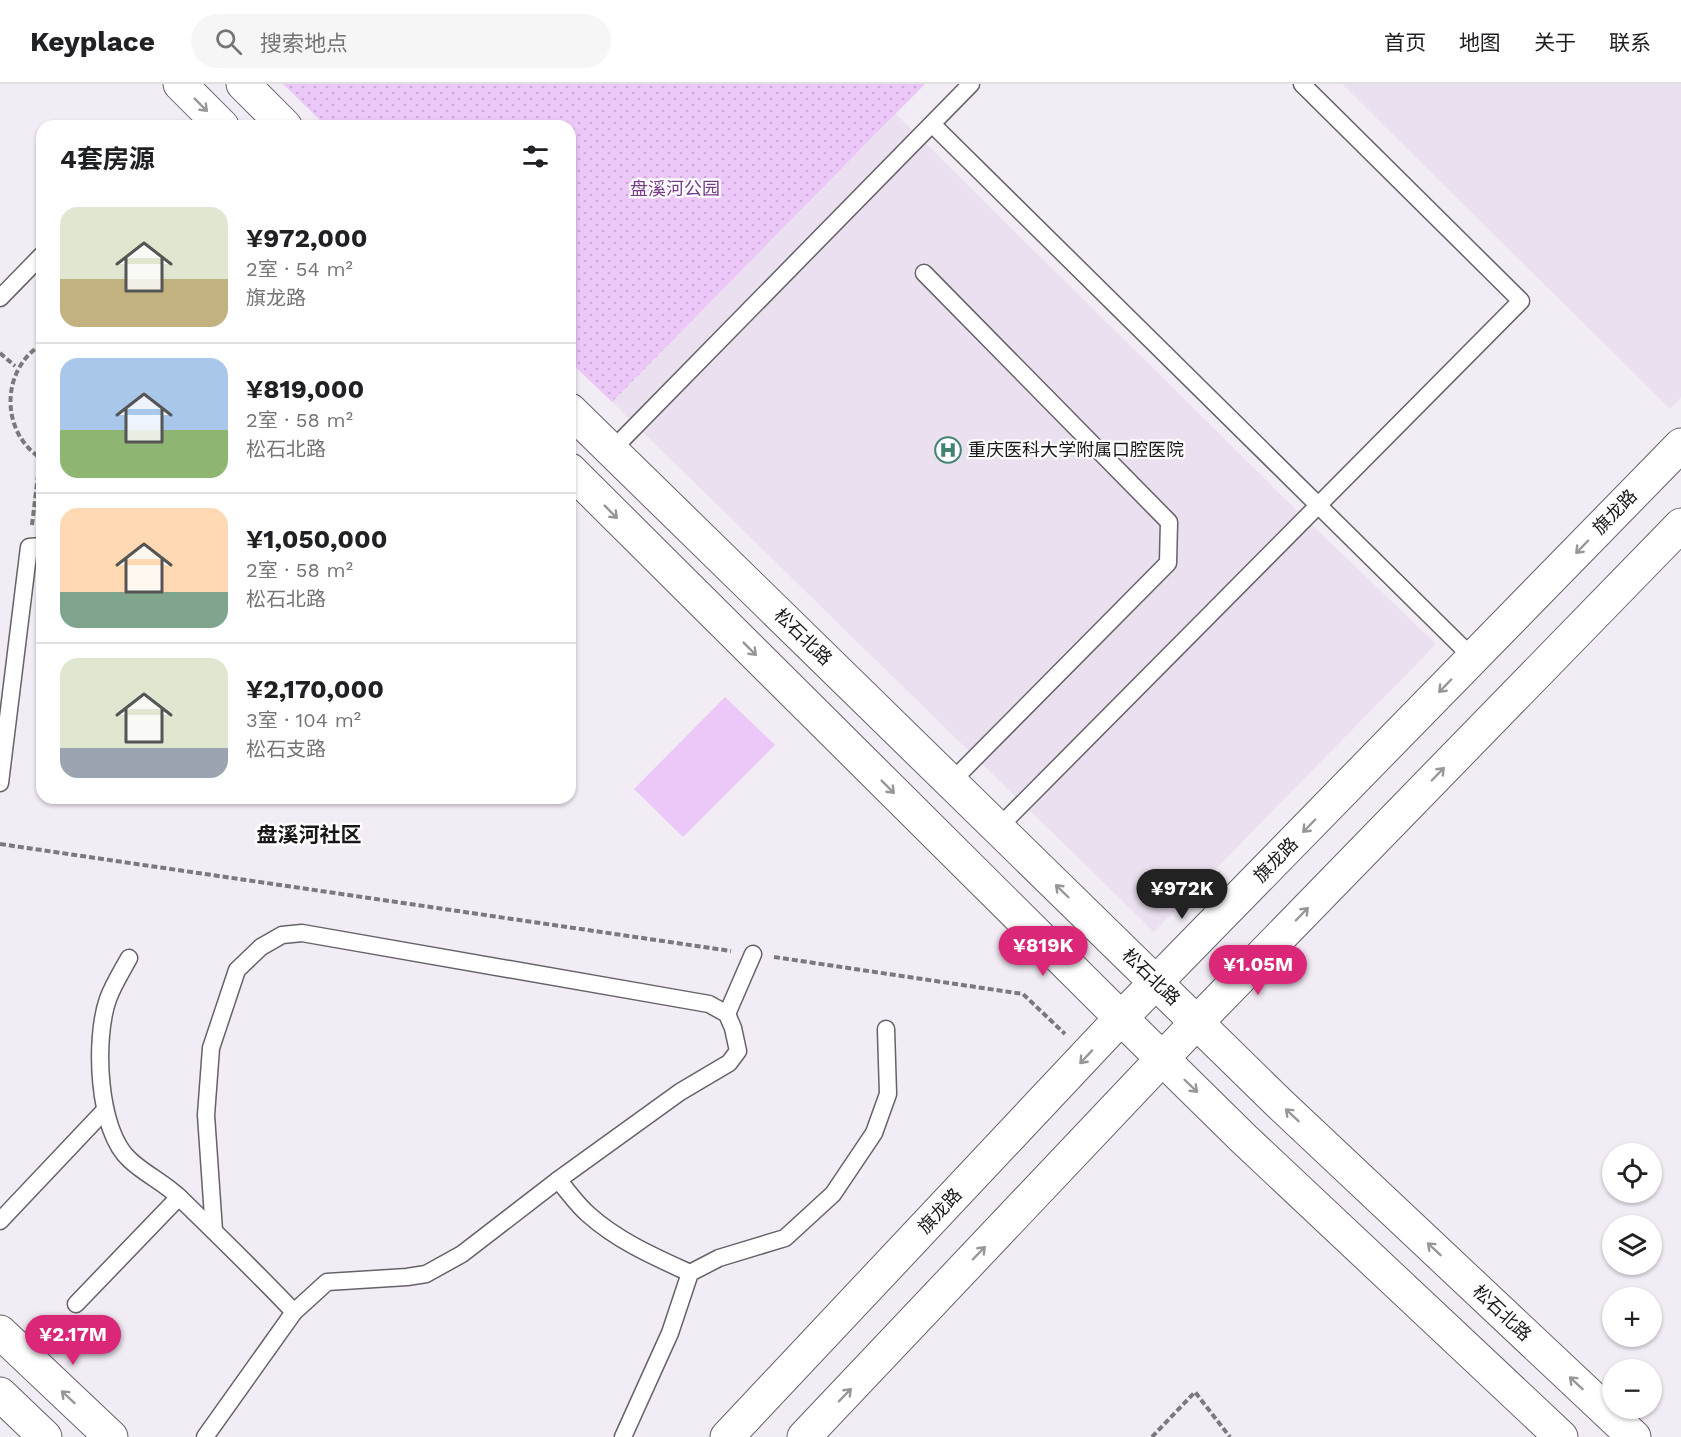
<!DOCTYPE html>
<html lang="zh">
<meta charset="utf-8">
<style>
body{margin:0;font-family:"Work Sans","Noto Sans SC",sans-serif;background:#f6f6f6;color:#202124;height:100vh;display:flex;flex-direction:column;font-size:22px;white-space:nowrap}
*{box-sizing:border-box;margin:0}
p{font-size:20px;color:#757577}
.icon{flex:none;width:33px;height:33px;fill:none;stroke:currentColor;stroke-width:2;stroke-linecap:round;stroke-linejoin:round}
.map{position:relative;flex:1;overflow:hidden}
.sheet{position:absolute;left:36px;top:36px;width:540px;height:684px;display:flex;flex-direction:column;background:#fff;border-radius:18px;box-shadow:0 2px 4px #0004}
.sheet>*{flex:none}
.controls{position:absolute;left:1602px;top:1059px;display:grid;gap:12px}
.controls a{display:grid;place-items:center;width:60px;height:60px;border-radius:50%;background:#fff;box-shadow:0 2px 4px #0004;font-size:30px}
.price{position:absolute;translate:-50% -51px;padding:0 14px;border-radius:21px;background:#db2777;color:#fff;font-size:20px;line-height:39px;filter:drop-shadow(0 2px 3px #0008)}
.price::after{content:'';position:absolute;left:50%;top:36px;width:18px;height:14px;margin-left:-9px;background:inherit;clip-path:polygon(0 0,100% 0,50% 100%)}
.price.active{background:#222;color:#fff}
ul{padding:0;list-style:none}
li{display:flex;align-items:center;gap:18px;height:150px;padding:0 24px}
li+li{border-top:2px solid #e0e0e0}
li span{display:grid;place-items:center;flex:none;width:168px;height:120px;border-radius:18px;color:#555}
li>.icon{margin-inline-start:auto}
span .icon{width:72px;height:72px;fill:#fffc;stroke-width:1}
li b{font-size:26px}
h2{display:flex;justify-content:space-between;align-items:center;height:72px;padding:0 24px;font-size:26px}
header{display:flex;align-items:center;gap:36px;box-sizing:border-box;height:84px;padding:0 30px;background:#fff;border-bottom:2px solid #e0e0e0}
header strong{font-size:28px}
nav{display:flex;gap:33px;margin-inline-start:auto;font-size:21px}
.search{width:420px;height:54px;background:#f6f6f6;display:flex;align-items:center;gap:15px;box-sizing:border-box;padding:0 21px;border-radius:33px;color:#757577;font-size:22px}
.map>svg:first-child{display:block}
.built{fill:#ebe0ef}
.grass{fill:url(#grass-dots)}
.garden{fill:#ecc8f9}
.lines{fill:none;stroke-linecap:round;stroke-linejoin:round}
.service-casing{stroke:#67626a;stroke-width:19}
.tertiary-casing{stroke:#67626a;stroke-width:35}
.secondary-casing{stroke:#67626a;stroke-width:35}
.path{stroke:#7c787e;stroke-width:4;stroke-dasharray:6 3;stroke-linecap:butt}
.service{stroke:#fff;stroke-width:16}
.tertiary{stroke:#fff;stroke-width:33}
.secondary{stroke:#fff;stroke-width:33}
.oneway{stroke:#989798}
.labels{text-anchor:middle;stroke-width:4.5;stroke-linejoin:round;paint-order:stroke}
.park-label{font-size:18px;fill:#763a8a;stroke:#fff}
.poi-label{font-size:18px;fill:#19171a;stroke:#fff;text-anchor:start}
.street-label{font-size:18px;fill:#19171a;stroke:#fff}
.quarter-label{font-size:21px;font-weight:bold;fill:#19171a;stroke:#fff}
</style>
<header>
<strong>Keyplace</strong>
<div class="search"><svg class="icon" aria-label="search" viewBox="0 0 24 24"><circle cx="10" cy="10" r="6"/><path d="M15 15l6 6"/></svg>搜索地点</div>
<nav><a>首页</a><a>地图</a><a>关于</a><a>联系</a></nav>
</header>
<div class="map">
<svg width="1681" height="1353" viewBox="0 0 1681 1353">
<defs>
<pattern id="grass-dots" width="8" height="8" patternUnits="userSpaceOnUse" patternTransform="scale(1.5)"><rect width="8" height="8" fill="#ecc8f9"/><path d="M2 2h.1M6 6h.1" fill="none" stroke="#caabd5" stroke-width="1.8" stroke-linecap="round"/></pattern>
</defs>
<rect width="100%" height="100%" fill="#f2ecf4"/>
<g class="built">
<polygon points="1342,0 1681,0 1681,313 1670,325"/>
<polygon points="896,30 1284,414 1436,560 1154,848 612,318"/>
</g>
<polygon class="grass" points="283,0 925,0 612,318 570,278 570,42 326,42"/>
<polygon class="garden" points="725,613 775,661 683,753 634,705"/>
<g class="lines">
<g class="service-casing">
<g id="service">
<polyline points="932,40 1473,574"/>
<polyline points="924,189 1169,438 1168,479 951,698"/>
<polyline points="0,214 42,171"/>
<polyline points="611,367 971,0"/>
<polyline points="0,699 29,463 42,462"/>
<polyline points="998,744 1521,217 1302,0"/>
<path d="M 129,874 C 122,887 113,901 108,915 C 94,954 97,1047 130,1076 C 146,1091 165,1099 181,1115 C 219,1152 257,1189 294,1228"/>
<polyline points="727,930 753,870"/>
<path d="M 558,1096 C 568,1107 577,1121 589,1131 C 618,1157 655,1173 690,1189"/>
<polyline points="0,1137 105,1026"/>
<polyline points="76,1220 179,1113"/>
<polyline points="205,1353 294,1228 327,1198 407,1193 426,1190 462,1170 558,1096 680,1008 729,979 738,967 733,944 727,930 709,920 302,849 282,851 261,863 237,886 211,964 206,1031 214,1147"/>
<polyline points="623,1353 670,1249 690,1189 719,1174 785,1154 833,1110 874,1049 888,1010 886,945"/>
</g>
</g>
<g class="tertiary-casing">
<g id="tertiary">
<polyline points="0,1248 111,1353"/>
<polyline points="0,1310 45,1353"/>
</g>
</g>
<g class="secondary-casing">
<g id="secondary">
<polyline points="180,0 222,42"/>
<polyline points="243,0 285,42"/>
<polyline points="570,326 1279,1019 1634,1353"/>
<polyline points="570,386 1121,934 1244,1055 1561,1353"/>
<polyline points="727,1353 1121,934 1681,361"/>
<polyline points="804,1353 1198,937 1681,441"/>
</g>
</g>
<g class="path">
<path d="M 42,260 C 0,286 0,349 42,375"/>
<polyline points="0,269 15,282"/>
<polyline points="32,441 40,375"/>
<polyline points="0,760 731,867"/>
<polyline points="774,873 1023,910 1065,950"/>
<polyline points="1152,1353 1195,1308 1230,1353"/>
</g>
<use href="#service" class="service"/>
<use href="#tertiary" class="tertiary"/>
<use href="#secondary" class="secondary"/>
</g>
<defs><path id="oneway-shaft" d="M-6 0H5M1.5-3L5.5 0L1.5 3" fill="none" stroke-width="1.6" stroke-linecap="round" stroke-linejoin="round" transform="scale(1.5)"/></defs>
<g class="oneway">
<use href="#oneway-shaft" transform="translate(201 21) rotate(45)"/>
<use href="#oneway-shaft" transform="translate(611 428) rotate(45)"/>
<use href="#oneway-shaft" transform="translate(1582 463) rotate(134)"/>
<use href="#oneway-shaft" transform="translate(750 565) rotate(45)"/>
<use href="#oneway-shaft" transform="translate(1445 602) rotate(134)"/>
<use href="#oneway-shaft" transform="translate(1438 690) rotate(-46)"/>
<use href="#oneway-shaft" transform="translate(888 703) rotate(45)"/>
<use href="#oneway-shaft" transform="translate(1309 742) rotate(134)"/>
<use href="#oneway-shaft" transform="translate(1062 807) rotate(-136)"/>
<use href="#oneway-shaft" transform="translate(1302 830) rotate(-46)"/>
<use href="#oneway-shaft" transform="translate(1086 973) rotate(133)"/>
<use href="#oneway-shaft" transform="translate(1191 1002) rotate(44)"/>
<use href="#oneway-shaft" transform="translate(1292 1031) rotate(-137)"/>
<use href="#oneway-shaft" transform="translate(1434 1165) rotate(-137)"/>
<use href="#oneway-shaft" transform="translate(979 1169) rotate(-46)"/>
<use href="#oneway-shaft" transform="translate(1576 1299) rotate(-137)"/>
<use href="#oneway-shaft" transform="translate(845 1311) rotate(-46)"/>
<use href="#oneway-shaft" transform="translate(68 1313) rotate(-137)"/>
</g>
<defs>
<g id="hospital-ring" transform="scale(1.35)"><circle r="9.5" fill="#fff" stroke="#428271" stroke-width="1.5"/><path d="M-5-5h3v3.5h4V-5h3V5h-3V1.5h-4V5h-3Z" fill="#428271"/></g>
</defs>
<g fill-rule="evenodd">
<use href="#hospital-ring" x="948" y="366"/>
</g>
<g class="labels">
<g class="park-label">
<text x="675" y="111">盘溪河公园</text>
</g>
<g class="poi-label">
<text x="968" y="372">重庆医科大学附属口腔医院</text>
</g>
<g class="street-label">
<text transform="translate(1615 428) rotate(-46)" y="6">旗龙路</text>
<text transform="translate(803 553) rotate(44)" y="6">松石北路</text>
<text transform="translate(1276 776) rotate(-46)" y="6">旗龙路</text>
<text transform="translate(1151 893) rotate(44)" y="6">松石北路</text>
<text transform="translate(940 1127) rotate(-47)" y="6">旗龙路</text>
<text transform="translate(1502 1229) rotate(43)" y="6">松石北路</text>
</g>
<g class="quarter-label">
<text x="309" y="758">盘溪河社区</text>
</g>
</g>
</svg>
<div class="controls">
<a><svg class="icon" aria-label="locate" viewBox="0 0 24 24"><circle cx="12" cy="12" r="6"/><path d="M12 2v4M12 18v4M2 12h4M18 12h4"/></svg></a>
<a><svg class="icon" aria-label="layers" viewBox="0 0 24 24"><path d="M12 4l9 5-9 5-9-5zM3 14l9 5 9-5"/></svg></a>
<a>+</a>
<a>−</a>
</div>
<b class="price active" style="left:1182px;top:836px">¥972K</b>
<b class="price" style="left:1043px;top:893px">¥819K</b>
<b class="price" style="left:1258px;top:912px">¥1.05M</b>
<b class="price" style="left:73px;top:1282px">¥2.17M</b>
<section class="sheet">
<h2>4套房源<svg class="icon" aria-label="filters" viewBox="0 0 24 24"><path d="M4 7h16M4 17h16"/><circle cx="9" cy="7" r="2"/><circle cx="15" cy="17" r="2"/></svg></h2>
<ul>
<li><span style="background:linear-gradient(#dfe7d0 60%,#c2b280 0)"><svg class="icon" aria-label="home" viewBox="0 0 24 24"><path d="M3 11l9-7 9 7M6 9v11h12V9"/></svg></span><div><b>¥972,000</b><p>2室 · 54 m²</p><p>旗龙路</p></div></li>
<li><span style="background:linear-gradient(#a9c7e8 60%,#8fb573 0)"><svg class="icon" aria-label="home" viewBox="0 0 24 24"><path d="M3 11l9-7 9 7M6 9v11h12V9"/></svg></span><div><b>¥819,000</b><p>2室 · 58 m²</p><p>松石北路</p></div></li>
<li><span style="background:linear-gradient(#ffd9b3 70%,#7fa58c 0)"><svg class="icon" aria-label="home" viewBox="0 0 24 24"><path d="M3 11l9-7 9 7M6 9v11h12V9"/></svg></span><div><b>¥1,050,000</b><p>2室 · 58 m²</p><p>松石北路</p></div></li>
<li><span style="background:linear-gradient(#dfe7d0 75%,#9aa5b1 0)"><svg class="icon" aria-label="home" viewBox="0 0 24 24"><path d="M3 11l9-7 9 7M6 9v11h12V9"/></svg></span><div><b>¥2,170,000</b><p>3室 · 104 m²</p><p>松石支路</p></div></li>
</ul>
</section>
</div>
